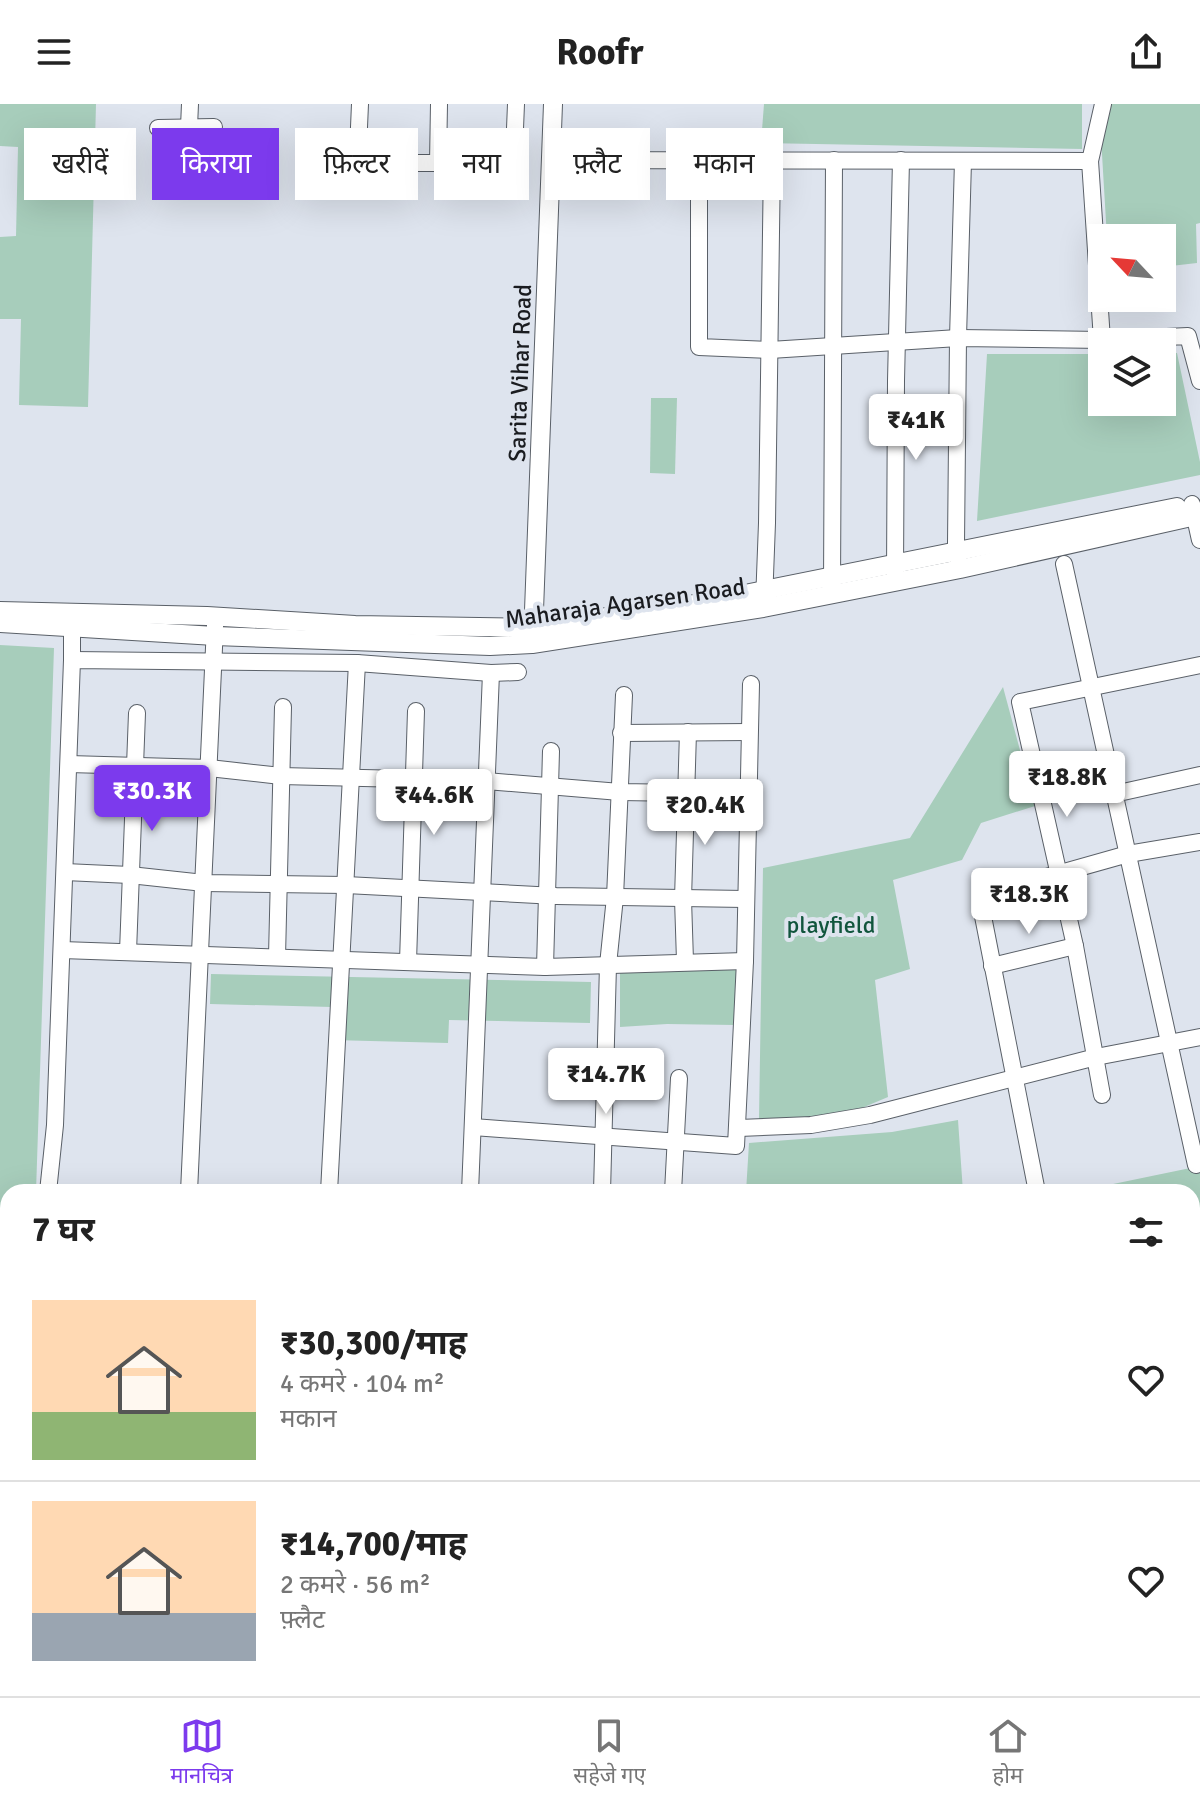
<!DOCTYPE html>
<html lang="hi">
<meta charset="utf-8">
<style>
body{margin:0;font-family:Signika,"Noto Sans Devanagari",sans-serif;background:#f6f6f6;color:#222;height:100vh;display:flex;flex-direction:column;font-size:30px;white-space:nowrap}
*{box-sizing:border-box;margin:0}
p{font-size:26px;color:#767676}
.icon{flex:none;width:44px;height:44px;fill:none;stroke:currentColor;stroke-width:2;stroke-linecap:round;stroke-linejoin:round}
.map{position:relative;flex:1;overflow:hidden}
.details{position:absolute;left:0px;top:1080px;width:1200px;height:512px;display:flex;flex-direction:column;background:#fff;border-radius:24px 24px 0 0;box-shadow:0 8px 32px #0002}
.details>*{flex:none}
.guide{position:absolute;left:24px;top:24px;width:1152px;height:72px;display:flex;gap:16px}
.needle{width:52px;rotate:296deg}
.tools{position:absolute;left:1088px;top:120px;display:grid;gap:16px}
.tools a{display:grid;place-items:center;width:88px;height:88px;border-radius:0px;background:#fff;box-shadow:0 8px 32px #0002;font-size:40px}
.price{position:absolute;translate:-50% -68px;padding:0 18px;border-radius:8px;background:#fff;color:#222;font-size:26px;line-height:52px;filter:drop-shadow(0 2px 4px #0008)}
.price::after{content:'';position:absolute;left:50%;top:48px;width:24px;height:18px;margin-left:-12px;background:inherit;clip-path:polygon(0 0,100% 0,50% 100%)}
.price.on{background:#7c3aed;color:#fff}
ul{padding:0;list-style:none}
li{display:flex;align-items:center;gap:24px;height:200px;padding:0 32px}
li+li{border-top:2px solid #e0e0e0}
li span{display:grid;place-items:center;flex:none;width:224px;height:160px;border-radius:0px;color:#555}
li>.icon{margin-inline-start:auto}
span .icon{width:96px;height:96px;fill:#fffc;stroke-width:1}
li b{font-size:34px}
h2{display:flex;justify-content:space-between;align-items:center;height:96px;padding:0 32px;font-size:34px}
.tag{padding:0 28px;border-radius:0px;background:#fff;box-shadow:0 8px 32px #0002;font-size:28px;line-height:72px}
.tag.on{background:#7c3aed;color:#fff}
header{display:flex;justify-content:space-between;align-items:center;height:104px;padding:0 32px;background:#fff;font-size:36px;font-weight:700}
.tab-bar{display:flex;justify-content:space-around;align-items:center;height:112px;border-top:2px solid #e0e0e0;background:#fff;font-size:22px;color:#767676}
.tab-bar a{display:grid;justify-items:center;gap:4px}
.tab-bar .on{color:#7c3aed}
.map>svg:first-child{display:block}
.green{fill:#a7cdbb}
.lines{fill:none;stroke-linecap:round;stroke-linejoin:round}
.trunk-tunnel{stroke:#b7bcc5;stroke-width:26;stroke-dasharray:26 13;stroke-linecap:butt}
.minor-casing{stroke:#5a6068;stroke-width:18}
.tertiary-casing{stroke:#5a6068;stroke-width:20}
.trunk-casing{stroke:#5a6068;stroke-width:28}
.minor{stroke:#fff;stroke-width:16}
.tertiary{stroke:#fff;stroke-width:18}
.trunk{stroke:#fff;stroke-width:26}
.labels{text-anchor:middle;stroke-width:8;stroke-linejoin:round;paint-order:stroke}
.street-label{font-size:24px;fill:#1a1c20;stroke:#dee4ee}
.park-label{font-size:24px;fill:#11553d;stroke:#dee4ee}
</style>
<header><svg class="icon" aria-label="menu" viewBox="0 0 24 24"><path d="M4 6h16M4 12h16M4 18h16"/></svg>Roofr<svg class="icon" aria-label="share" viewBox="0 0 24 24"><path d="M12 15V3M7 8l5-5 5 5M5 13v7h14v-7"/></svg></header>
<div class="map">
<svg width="1200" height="1592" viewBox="0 0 1200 1592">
<rect width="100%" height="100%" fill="#dee4ee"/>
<g class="green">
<polygon points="0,0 96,0 88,303 19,301 21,215 0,215 0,133 16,132 18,43 0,42"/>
<polygon points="764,0 1082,0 1082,45 761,39"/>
<polygon points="1099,0 1200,0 1200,119 1196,120 1197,159 1162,163 1162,134 1107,134"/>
<polygon points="1162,249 1177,249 1200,358 1200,371 977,417 987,250 1102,250 1102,298 1162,298"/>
<polygon points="651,294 677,294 675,370 650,369"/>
<polygon points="0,541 54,544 36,1088 8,1088 8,1146 0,1146"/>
<polygon points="1003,583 1035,702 981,719 962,756 893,776 910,865 875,876 888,993 850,1009 781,1015 759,1015 763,764 910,734"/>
<polygon points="666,864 738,865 735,921 667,920 620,923 620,867"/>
<polygon points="211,870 591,878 590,919 449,916 448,939 332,936 332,903 210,900"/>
<polygon points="958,1016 963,1088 746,1088 749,1039 892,1028"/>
<polygon points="1200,1062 1200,1109 1192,1111 1192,1088 1090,1088 1089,1085"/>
</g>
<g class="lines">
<polyline class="trunk-tunnel" points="0,1159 8,1160"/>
<g class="minor-casing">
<g id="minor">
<polyline points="189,23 190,0"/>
<polyline points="158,24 214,23"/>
<polyline points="358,46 360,0"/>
<polyline points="552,56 1090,57"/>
<polyline points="699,56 699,243 770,246 958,234 1102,236 1188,232 1200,277"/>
<polyline points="389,59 509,59 514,49 516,0"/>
<polyline points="438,59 439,0"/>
<polyline points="1102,236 1090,57 1103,0"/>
<polyline points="1192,400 1200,436"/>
<polyline points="959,459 956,440 958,234 963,57"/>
<polyline points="1064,460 1196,1061"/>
<polyline points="895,471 896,277 901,56"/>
<polyline points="832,484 834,56"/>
<polyline points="764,498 767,419 772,56"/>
<polyline points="72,556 72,510"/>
<polyline points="621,629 749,628"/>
<polyline points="69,660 209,664 281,672 486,677 620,688 748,690"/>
<polyline points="1114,690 1200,671"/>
<polyline points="65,768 130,771 204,779 346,781 556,792 745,795"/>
<polyline points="62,846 545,863 745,857"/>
<polyline points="128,848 137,609"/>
<polyline points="277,853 283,603"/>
<polyline points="685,857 683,795 688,628"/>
<polyline points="408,858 416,607"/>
<polyline points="992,862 1075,842"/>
<polyline points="545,863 551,647"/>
<polyline points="1102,991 1075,842 1020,598 1200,561"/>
<polyline points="473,1023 736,1042 745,857 751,580"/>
<polyline points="739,1024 811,1021 870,1011 1096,953 1200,933"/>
<polyline points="48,1088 55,1021 72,556 357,559 491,569 518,568"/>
<polyline points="189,1088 215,522"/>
<polyline points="329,1088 357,559"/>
<polyline points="470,1088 491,569"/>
<polyline points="602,1088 608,861 615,793 624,591"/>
<polyline points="673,1088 679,974"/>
<polyline points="1037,1088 981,802 986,790 1128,750 1200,738"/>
<polyline points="1192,1118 1200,1118"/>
<polyline points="1192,1231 1200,1230"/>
<polyline points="1192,1360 1200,1359"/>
</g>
</g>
<g class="tertiary-casing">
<g id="tertiary">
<polyline points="0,507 207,512 355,521 533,524 695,500 1177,403"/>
<polyline points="0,519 215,532 490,542 532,540 763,504 960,465 1200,411"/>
<polyline points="533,533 553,0"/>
</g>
</g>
<g class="trunk-casing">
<g id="trunk">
<polyline points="0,1469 8,1475"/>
<polyline points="0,1527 8,1526"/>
<polyline points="0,1560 8,1560"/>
<polyline points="687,1584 824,1586 890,1592"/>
<polyline points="1163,1584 1200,1586"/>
</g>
</g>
<use href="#minor" class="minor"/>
<use href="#tertiary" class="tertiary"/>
<use href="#trunk" class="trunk"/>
</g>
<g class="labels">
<g class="street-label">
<text transform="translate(520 269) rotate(-88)" y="8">Sarita Vihar Road</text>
<text transform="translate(625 499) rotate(-8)" y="8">Maharaja Agarsen Road</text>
</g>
<g class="park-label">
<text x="831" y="829">playfield</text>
</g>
</g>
</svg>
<div class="tools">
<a><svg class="needle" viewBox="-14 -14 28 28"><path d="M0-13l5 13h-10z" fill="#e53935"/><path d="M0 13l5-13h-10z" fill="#767676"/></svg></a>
<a><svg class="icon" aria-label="layers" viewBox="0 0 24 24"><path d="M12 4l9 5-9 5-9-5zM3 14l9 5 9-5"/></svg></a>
</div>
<b class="price" style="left:916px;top:358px">₹41K</b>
<b class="price" style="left:1067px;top:715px">₹18.8K</b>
<b class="price on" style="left:152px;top:729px">₹30.3K</b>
<b class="price" style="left:434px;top:733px">₹44.6K</b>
<b class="price" style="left:705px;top:743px">₹20.4K</b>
<b class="price" style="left:1029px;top:832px">₹18.3K</b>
<b class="price" style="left:606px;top:1012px">₹14.7K</b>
<div class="guide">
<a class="tag">खरीदें</a>
<a class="tag on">किराया</a>
<a class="tag">फ़िल्टर</a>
<a class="tag">नया</a>
<a class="tag">फ़्लैट</a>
<a class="tag">मकान</a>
</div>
<section class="details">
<h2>7 घर<svg class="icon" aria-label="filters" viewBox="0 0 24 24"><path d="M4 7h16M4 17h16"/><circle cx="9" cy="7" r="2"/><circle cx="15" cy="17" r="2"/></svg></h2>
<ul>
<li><span style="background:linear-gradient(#ffd9b3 70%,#8fb573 0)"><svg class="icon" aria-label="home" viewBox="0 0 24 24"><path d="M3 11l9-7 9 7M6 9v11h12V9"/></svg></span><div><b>₹30,300/माह</b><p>4 कमरे · 104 m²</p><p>मकान</p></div><svg class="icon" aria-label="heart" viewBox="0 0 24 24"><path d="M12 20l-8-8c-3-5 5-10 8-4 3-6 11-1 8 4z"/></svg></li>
<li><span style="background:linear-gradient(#ffd9b3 70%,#9aa5b1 0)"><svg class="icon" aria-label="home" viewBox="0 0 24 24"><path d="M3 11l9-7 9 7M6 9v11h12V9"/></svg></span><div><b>₹14,700/माह</b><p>2 कमरे · 56 m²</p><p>फ़्लैट</p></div><svg class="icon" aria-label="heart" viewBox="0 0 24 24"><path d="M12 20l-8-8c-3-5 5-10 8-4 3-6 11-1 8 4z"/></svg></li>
</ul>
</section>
</div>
<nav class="tab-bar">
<a class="on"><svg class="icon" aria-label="map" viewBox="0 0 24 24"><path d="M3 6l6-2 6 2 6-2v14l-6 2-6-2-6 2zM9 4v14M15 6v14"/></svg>मानचित्र</a>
<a><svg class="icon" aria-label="saved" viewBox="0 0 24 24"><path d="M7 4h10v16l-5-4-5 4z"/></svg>सहेजे गए</a>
<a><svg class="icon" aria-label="home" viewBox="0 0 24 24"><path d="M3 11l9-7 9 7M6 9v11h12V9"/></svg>होम</a>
</nav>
